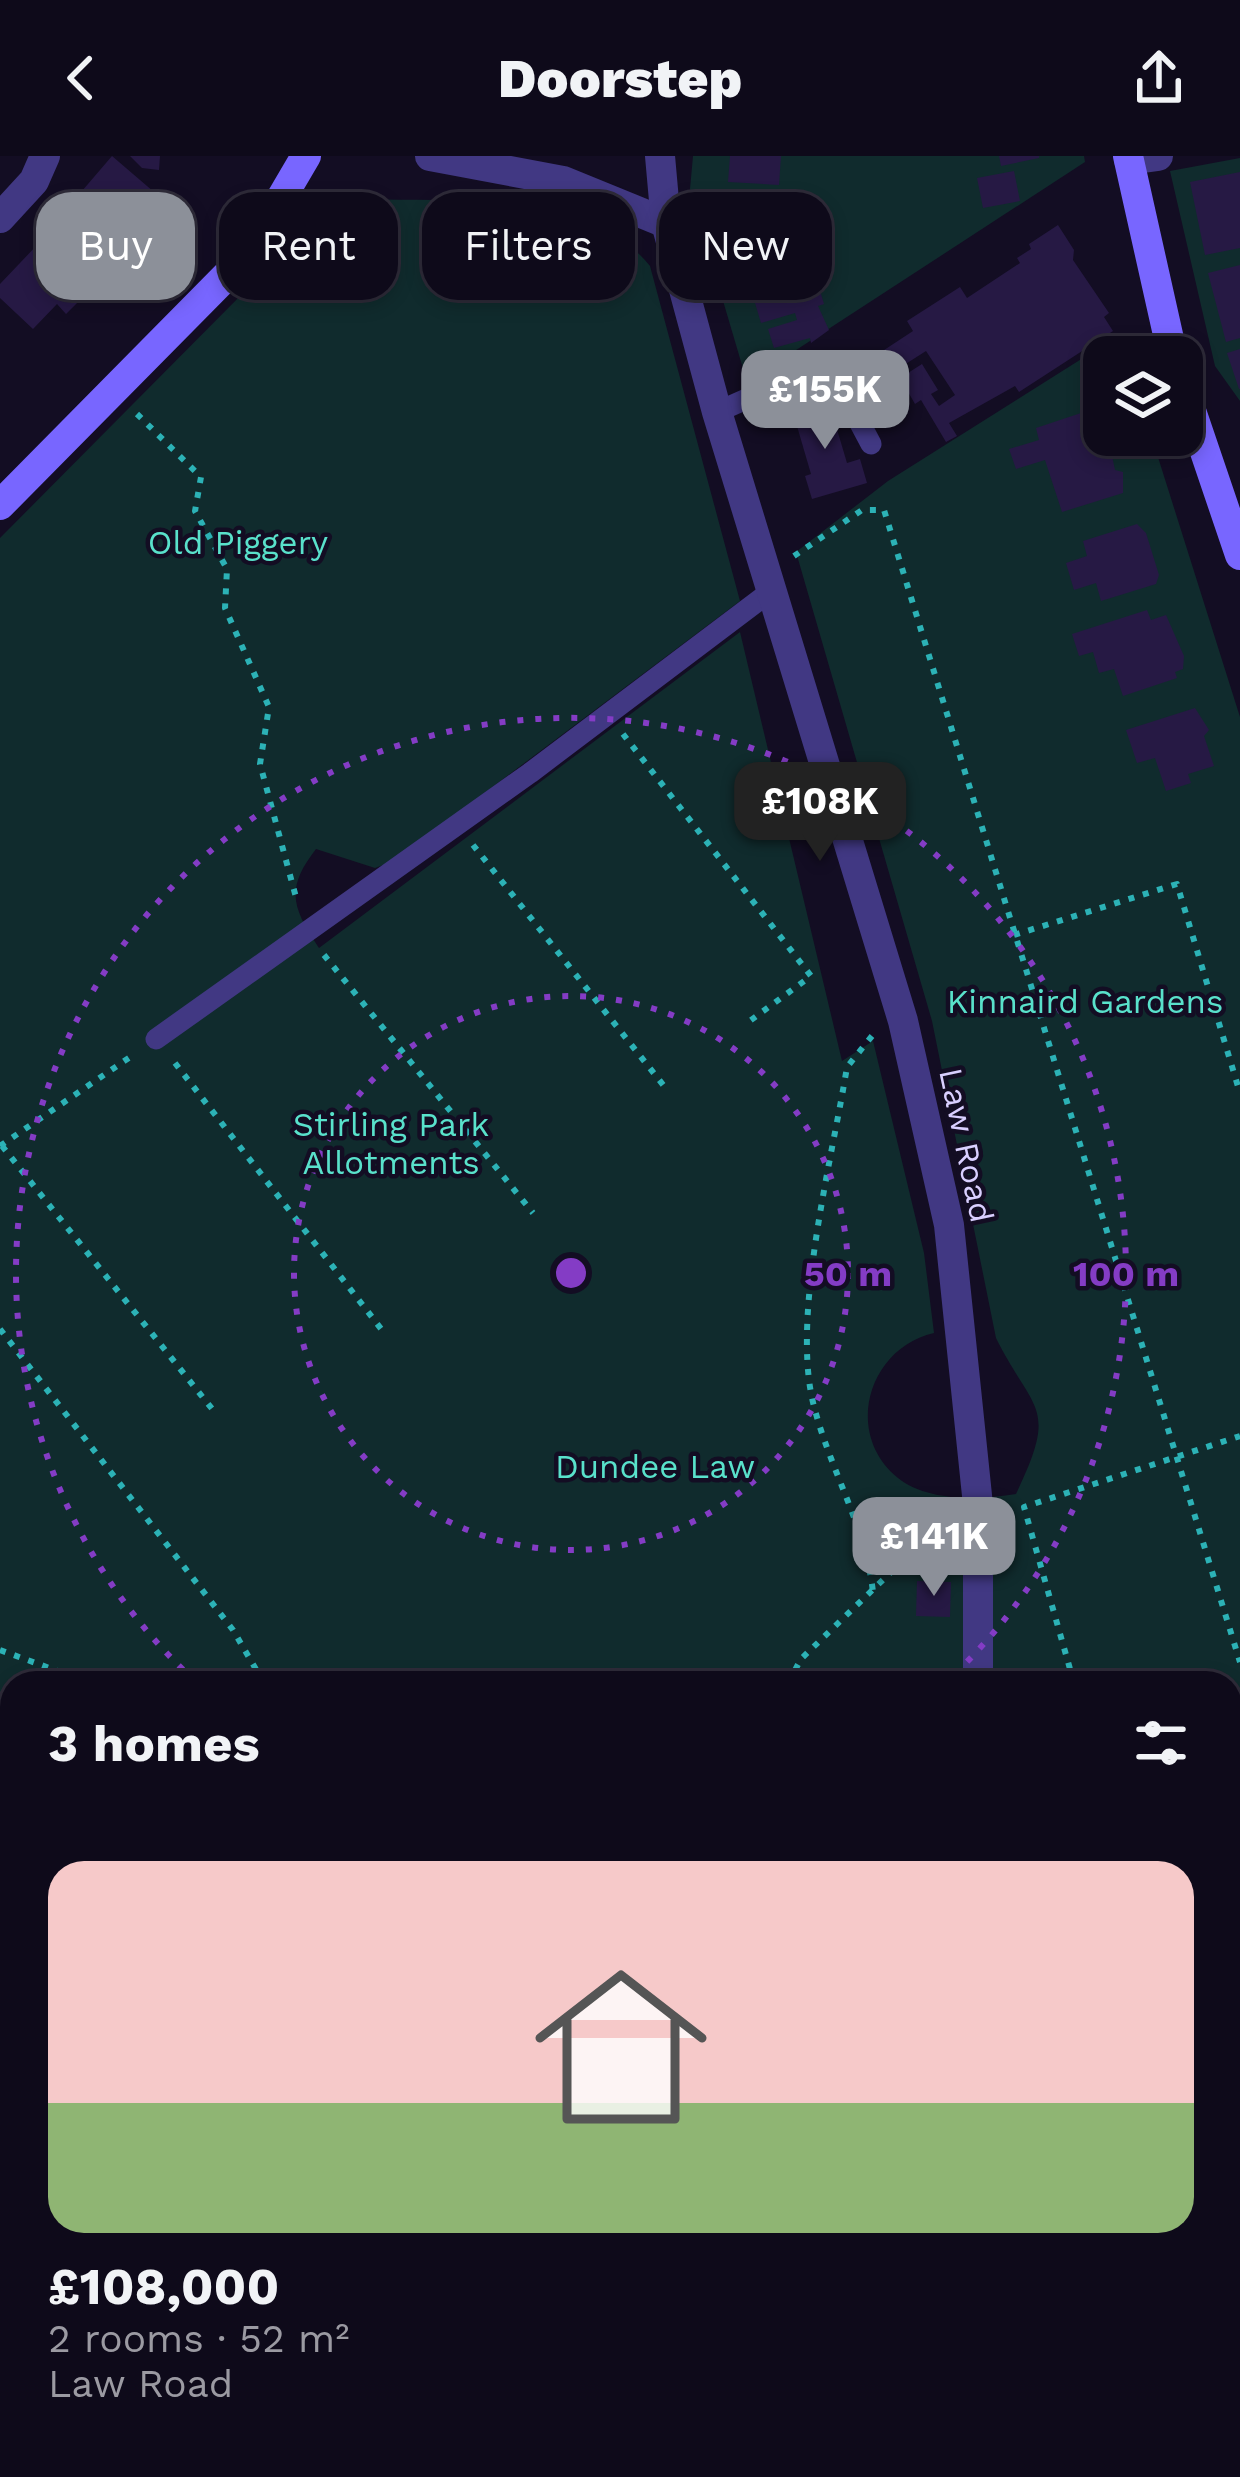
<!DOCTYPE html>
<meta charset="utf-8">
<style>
body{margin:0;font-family:"Work Sans",sans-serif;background:#171323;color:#f1f3f6;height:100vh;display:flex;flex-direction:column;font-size:45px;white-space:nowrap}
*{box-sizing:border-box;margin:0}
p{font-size:39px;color:#9b9aa2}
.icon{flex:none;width:66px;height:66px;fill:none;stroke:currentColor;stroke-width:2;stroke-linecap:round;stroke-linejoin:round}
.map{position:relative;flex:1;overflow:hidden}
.panel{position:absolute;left:0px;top:1515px;width:1242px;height:807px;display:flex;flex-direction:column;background:#0e0a1a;border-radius:36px 36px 0 0;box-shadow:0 6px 18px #0003,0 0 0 3px #2e2b39}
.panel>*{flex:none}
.top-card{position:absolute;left:36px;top:36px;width:1170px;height:108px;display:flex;gap:24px}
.buttons{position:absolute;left:1083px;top:180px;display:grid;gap:24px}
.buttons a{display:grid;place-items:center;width:120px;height:120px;border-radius:24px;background:#0e0a1a;box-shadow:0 6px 18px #0003,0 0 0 3px #2e2b39;font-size:60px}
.price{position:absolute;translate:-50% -102px;padding:0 27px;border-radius:24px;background:#8c9099;color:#fff;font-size:39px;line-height:78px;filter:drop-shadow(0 3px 6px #0008)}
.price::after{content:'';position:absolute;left:50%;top:72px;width:36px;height:27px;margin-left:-18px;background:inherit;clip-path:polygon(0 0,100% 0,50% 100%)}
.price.current{background:#222;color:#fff}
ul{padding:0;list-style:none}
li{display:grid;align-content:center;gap:24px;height:636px;padding:0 48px}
li span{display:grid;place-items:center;height:372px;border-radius:36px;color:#555}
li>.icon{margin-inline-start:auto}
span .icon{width:216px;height:216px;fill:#fffc;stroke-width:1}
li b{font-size:51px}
h2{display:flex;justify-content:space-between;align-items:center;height:144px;padding:0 48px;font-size:51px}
.chip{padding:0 42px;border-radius:36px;background:#0e0a1a;box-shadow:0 6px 18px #0003,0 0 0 3px #2e2b39;font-size:42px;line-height:108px}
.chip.current{background:#8c9099;color:#fff}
header{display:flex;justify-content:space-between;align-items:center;height:156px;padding:0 48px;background:#0e0a1a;font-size:54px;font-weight:800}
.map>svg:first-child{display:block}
.green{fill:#102b2d;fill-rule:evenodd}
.building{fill:#261944}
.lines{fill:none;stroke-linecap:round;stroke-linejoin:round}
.path{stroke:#2cb2b6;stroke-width:6;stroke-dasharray:6 9;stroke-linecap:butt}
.lane{stroke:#413883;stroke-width:21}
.street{stroke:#413883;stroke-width:30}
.secondary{stroke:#7866ff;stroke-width:30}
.ring{fill:none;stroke:#843cc5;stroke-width:6;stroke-dasharray:6 12}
.labels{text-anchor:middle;stroke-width:9;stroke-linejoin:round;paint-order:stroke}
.park-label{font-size:33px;fill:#59e1cb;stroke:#130d23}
.street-label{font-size:33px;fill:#d9cfff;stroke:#130d23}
.centre{fill:#843cc5;stroke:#130d23;stroke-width:6}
.ring-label{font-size:36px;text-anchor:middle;font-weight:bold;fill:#843cc5;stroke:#130d23;stroke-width:9;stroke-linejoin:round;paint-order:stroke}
</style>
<header><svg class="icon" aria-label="back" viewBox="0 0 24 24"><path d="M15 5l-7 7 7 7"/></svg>Doorstep<svg class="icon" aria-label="share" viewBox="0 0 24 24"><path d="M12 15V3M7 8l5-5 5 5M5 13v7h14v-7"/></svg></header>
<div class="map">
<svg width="1240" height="2321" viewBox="0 0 1240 2321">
<rect width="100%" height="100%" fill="#130d23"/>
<g class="green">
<polygon points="693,0 1084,0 1085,6 747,226 690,33"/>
<polygon points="1240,2 1240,245 1215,210 1170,15"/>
<path d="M 364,43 C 456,47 585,30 650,110 L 740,445 L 394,705 L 375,712 L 316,693 C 285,733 292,751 319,792 L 740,476 L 842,905 L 873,885 L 924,1097 L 934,1177 C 868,1192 843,1278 898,1322 C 928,1346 980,1344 1016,1338 C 1059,1248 1034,1258 996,1182 L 932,865 L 796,396 L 888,325 L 1121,178 L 1127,201 L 1104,201 L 1104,279 L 1151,279 L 1240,561 L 1240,2321 L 0,2321 L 0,382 L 269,111 L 320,68 ZM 12,1527 L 1230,1527 L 1230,2310 L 12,2310 Z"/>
</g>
<g class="building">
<polygon points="112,0 161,42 150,54 173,77 151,99 125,73 103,95 64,56"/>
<polygon points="130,0 160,0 159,14 142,12"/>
<polygon points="730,0 781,0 779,29 728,26"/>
<polygon points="999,0 1039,0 1039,2 1001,10"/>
<polygon points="1014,15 1020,45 983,52 977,22"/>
<polygon points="1240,16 1240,92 1205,99 1190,26"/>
<polygon points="754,33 798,37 796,57 753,53"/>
<polygon points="793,59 800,82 804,81 824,148 818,150 829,174 811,187 810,182 774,192 768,173 797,164 795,157 761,167 741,100 752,97 745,73"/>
<polygon points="1058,69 1074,94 1073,104 1109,157 1104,161 1113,175 1019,236 1015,230 949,267 957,280 946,286 921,244 915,248 900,222 922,208 938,234 931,238 939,250 955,239 926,195 890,218 878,198 913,175 907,165 960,131 967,142 1020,107 1017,102 1031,93 1029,88"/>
<polygon points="39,87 79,125 68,137 78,146 66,158 57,148 33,173 0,142 0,128"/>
<polygon points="1240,109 1240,182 1226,186 1208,117"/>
<polygon points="1240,193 1240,233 1239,233 1227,197"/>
<polygon points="828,243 847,307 860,303 867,327 812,343 805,320 811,318 792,253"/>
<polygon points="1096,252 1104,261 1115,314 1123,316 1123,337 1062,356 1045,304 1016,313 1009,293 1039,284 1036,272"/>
<polygon points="1137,368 1146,377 1159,419 1156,428 1101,445 1096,427 1074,434 1066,407 1087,400 1083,385"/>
<polygon points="1147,454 1151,464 1166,459 1184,500 1183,513 1175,516 1177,522 1123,540 1114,513 1099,517 1093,496 1079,500 1072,478"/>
<polygon points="1195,552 1209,574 1204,580 1214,610 1188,618 1191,627 1166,635 1155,602 1137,607 1126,574"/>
<polygon points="917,1425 951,1426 950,1461 916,1460"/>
</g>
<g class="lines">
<g class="path">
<polyline points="137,258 201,321 195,355 227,413 225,452 269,551 260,608 297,745"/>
<polyline points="794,400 862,354 884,354 1240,1506"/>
<polyline points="623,578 811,820 747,867"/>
<polyline points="473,689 668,935"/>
<polyline points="1014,779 1177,728 1240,937"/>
<polyline points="324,799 533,1057"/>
<path d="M 872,880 L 847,911 C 832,1003 793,1153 812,1242 C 827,1309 865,1367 873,1436"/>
<polyline points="175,907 382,1174"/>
<polyline points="0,990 136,897"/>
<polyline points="2,990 217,1259"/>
<polyline points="0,1173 233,1474 264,1527"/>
<polyline points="0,1494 63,1517 132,1527"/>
<polyline points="406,1527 436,1522 500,1527"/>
<polyline points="788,1527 801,1503 946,1363"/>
<polyline points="1074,1527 1024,1351 1240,1280"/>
<polyline points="1230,1919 1240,1929"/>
<polyline points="0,2133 12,2131"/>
<polyline points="0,2196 12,2213"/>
<polyline points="189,2310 201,2321"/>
<polyline points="32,2321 38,2310"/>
<polyline points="732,2321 741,2310"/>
</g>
<g class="lane">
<polyline points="717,256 828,207 871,288"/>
<polyline points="156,883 530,617 771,435"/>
</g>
<g class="street">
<polyline points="430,0 563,25 666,67"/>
<polyline points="660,0 666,67 717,256 903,865 949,1069 978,1349 978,1527"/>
<polyline points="1129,4 1158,0"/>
<polyline points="0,62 34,25 45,0"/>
<polyline points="348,2310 359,2321"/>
<polyline points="1006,2321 1015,2310"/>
</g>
<g class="secondary">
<polyline points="1128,0 1173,201"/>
<polyline points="1182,228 1240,399"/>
<polyline points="0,349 249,97 306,0"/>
</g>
</g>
<g class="ring">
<circle cx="571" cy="1117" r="277"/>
<path d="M196 1526A555 555 0 1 1 946 1526"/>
</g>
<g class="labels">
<g class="park-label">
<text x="238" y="398">Old Piggery</text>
<text x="1085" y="857">Kinnaird Gardens</text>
<text x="391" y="980">Stirling Park<tspan x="391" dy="38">Allotments</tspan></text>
<text x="655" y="1322">Dundee Law</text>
</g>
<g class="street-label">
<text transform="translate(967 989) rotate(78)" y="12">Law Road</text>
</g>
</g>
<circle cx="571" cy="1117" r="18" class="centre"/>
<g class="ring-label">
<text x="848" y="1130">50 m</text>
<text x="1126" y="1130">100 m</text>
</g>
</svg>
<div class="buttons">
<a><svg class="icon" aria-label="layers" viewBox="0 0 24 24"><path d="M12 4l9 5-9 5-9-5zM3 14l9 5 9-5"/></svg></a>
</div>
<b class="price" style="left:825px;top:296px">£155K</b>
<b class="price current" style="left:820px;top:708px">£108K</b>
<b class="price" style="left:934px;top:1443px">£141K</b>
<div class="top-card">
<a class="chip current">Buy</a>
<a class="chip">Rent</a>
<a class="chip">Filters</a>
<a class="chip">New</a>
</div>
<section class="panel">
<h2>3 homes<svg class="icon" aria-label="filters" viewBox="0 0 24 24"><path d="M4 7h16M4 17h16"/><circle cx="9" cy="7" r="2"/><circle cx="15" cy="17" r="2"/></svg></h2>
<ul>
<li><span style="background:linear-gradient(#f6c9c9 65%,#8fb573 0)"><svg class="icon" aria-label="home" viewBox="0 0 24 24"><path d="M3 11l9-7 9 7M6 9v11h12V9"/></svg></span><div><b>£108,000</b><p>2 rooms · 52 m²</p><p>Law Road</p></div></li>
</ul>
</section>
</div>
